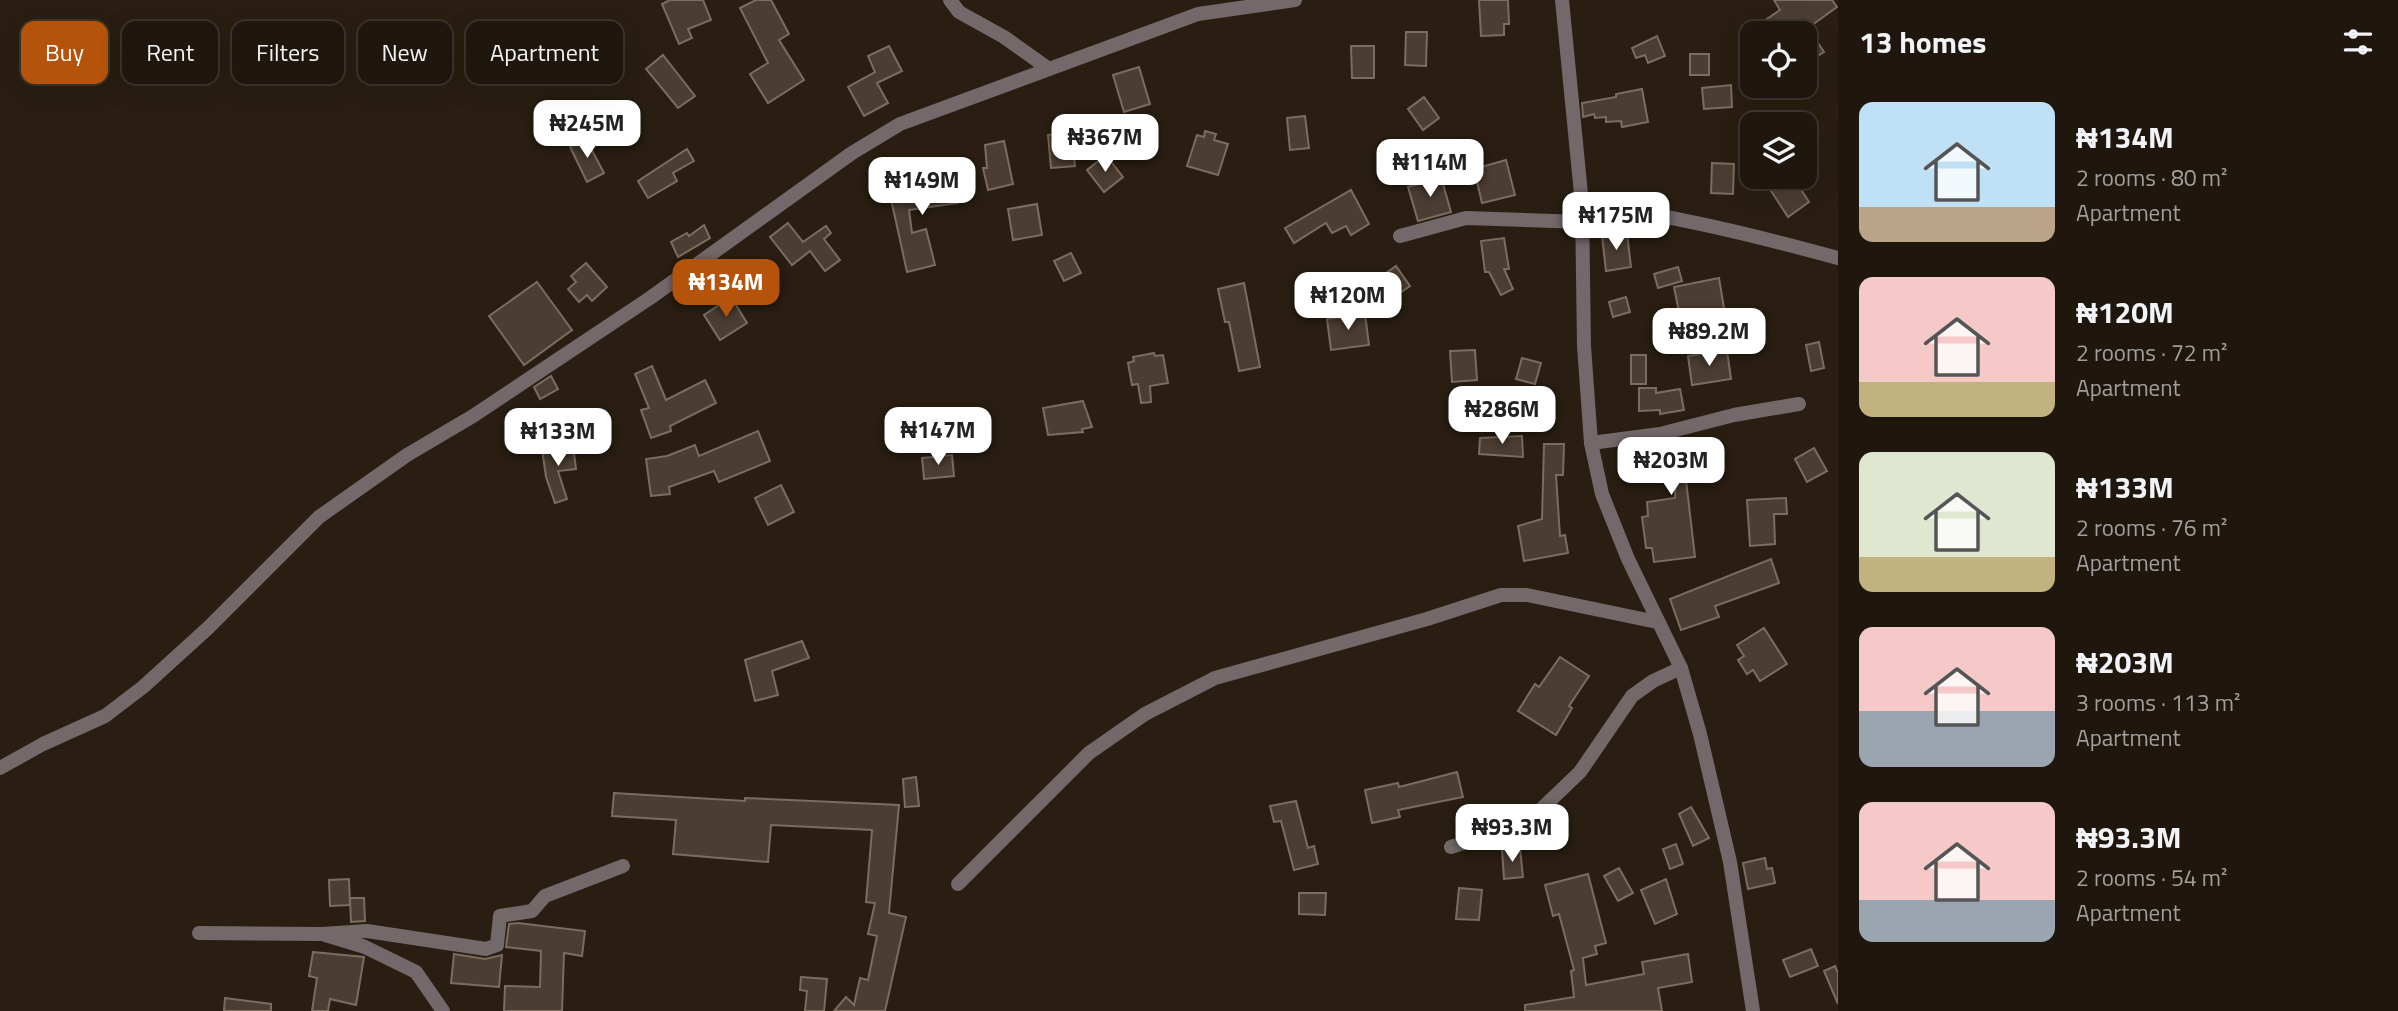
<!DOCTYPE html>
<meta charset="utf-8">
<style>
body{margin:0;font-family:"Titillium Web",sans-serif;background:#2c231b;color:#f1f3f6;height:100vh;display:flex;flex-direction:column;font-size:26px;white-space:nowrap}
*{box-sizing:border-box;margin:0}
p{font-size:23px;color:#a19f9d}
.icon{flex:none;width:38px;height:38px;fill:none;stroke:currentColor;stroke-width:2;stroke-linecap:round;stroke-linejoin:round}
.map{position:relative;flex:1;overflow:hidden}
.panel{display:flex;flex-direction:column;background:#1f160d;width:560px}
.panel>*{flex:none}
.banner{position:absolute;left:21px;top:21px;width:665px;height:63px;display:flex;gap:14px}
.fabs{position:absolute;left:1740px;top:21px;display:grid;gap:14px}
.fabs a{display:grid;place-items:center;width:77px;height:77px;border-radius:14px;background:#1f160d;box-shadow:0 7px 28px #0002,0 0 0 2px #3c352e;font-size:35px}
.price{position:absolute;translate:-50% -60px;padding:0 16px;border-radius:14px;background:#fff;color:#222;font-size:23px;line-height:46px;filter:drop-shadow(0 2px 4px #0008)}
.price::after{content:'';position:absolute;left:50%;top:42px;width:21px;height:16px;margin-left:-10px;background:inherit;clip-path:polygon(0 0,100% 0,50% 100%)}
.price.active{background:#b45309;color:#fff}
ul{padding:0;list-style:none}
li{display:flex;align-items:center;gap:21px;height:175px;padding:0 21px}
li span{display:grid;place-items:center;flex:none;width:196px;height:140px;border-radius:14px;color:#555}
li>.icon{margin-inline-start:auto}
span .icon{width:84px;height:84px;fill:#fffc;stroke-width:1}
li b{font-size:30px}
h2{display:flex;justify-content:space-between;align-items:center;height:84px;padding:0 21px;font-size:30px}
.chip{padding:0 24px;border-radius:14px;background:#1f160d;box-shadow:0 7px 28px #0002,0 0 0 2px #3c352e;font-size:24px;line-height:63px}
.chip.active{background:#b45309;color:#fff}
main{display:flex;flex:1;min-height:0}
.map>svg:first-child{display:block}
.building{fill:#4b3d31;stroke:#7c6c60;stroke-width:2}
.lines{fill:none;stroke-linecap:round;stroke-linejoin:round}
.minor{stroke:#73696b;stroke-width:14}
</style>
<main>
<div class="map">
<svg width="1838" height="1011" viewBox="0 0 1838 1011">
<rect width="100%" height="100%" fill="#291e11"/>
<g class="building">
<polygon points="670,0 703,0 711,20 688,29 692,38 679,44 662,4"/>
<polygon points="756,0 771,0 789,34 779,40 804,80 768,103 750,74 768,63 740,8"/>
<polygon points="1479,0 1508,0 1509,24 1504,24 1504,35 1481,36"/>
<polygon points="1774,0 1832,0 1837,7 1808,28 1824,52 1813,59 1804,47 1804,33 1762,33 1758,25 1780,10"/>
<polygon points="1406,32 1427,32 1426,66 1405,65"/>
<polygon points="1657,36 1665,56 1648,63 1645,55 1636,58 1632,48"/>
<polygon points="889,46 902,71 877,83 888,103 864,116 848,87 875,72 868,56"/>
<polygon points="1351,46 1374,46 1374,78 1352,78"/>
<rect x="1690" y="54" width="19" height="21"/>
<polygon points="663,55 695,96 678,108 646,69"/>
<polygon points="1139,67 1150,104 1124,112 1113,75"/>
<polygon points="1731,85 1732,107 1704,109 1702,88"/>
<polygon points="1642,89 1648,122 1622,127 1621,121 1606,122 1606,117 1595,118 1594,114 1583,117 1582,103 1616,97 1616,94"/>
<polygon points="1424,97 1439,118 1423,130 1408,109"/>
<polygon points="1305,116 1309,148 1290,150 1287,118"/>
<polygon points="1205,131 1216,134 1214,140 1228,144 1218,175 1187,166 1197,135 1204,137"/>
<polygon points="1072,133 1075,166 1051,168 1048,135"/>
<polygon points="586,139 604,173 587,182 570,147"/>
<polygon points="1004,141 1013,184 988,190 983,168 987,168 985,145"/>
<polygon points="687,149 694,161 673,173 677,181 648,198 638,181"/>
<polygon points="1106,155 1123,177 1104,192 1087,170"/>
<polygon points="1506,160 1515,195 1482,203 1474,169"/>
<polygon points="1712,163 1734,164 1733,194 1711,193"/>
<polygon points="953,172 958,203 909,210 912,233 926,229 935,265 907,272 891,199 919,195 916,177"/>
<polygon points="1441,177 1451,212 1418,221 1408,187"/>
<polygon points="1762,177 1793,177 1809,202 1788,217"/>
<polygon points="1351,190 1369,224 1351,235 1346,226 1332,233 1326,223 1294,243 1285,228"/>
<polygon points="1037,204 1042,235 1013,240 1008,209"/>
<polygon points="788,223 803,242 826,226 831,233 824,239 840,260 825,271 810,251 792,265 770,237"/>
<polygon points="704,225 710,238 678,257 671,242 687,233 689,236"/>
<polygon points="1627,233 1631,267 1606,271 1602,236"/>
<polygon points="1504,238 1509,269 1504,269 1513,289 1501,295 1489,272 1485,272 1481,241"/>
<polygon points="1071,253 1081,273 1064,281 1054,261"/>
<polygon points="586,263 607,287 592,301 587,295 579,302 568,289 576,282 571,276"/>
<polygon points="1396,266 1410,286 1374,311 1360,292"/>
<polygon points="1678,267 1682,281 1658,288 1654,274"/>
<polygon points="1719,278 1725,314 1681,322 1674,287"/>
<polygon points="537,282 572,330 524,365 489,316"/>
<polygon points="1244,283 1260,367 1239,371 1229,322 1225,322 1218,289"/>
<polygon points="731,297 747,323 720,340 704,315"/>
<polygon points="1626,297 1630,312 1613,317 1609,302"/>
<polygon points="1365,314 1369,345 1331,350 1327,319"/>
<polygon points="1819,342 1824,368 1811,371 1806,345"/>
<polygon points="1475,350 1477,380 1452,382 1450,351"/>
<polygon points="1727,350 1731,379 1692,385 1688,356"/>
<polygon points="1154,353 1155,356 1163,355 1168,383 1150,386 1151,402 1141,403 1138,384 1132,385 1128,363 1134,361 1133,357"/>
<rect x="1631" y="355" width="15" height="29"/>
<polygon points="1522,358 1541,363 1535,384 1516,379"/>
<polygon points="652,366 666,400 705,380 716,403 670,426 671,431 651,438 641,410 649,408 635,374"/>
<polygon points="551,376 558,389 540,399 534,387"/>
<polygon points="1639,388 1656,388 1656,393 1680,389 1684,410 1660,414 1660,410 1639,411"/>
<polygon points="1083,401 1092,427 1082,429 1083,432 1048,435 1043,408"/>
<polygon points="758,431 770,461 719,482 714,471 669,487 670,494 651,496 646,459 667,456 695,445 699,456"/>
<polygon points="1522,436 1523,457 1479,454 1480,438"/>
<polygon points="1665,443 1707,445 1707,480 1686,480 1695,557 1654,562 1652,548 1646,548 1642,517 1648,516 1647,502 1675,498 1676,476 1639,480 1635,447"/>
<polygon points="1544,444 1564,444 1563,475 1556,475 1560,536 1565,535 1568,553 1524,561 1518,526 1542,519"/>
<polygon points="573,445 576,469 558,471 567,499 555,503 546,477 542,449"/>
<polygon points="1814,448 1827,471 1807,482 1795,459"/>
<polygon points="952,455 954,476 924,479 922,458"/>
<polygon points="781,485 794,512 768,525 755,498"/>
<polygon points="1786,498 1787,514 1774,514 1775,544 1750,546 1747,500"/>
<polygon points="1771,559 1779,583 1715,606 1719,617 1681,630 1670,599"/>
<polygon points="1764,628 1787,664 1760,681 1753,670 1747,674 1738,660 1744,656 1737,645"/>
<polygon points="802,641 809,658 772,671 778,695 755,701 745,660"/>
<polygon points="1560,657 1589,676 1569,706 1572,708 1556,735 1518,711 1535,684 1539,687"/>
<polygon points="1457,772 1463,797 1398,810 1400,817 1372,823 1365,790 1398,783 1399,787"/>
<polygon points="916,777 919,806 905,807 903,779"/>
<polygon points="614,793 745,801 745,798 899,805 889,913 906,917 885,1011 834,1011 846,997 854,1005 860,978 868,980 877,936 868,934 875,903 866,902 872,830 771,825 768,862 673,854 676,820 612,816"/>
<polygon points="1296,801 1308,848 1314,846 1318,864 1294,870 1281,821 1274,822 1270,806"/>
<polygon points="1691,807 1709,838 1693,846 1679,814"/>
<polygon points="1676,844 1683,864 1670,869 1663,849"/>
<polygon points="1520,848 1523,877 1504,879 1502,850"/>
<polygon points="1765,858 1767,869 1772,868 1775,883 1748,889 1743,863"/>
<polygon points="1619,868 1633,893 1618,901 1604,876"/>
<polygon points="1588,874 1606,943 1595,946 1597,954 1583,958 1586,985 1644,974 1642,962 1688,954 1692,982 1658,988 1662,1011 1525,1011 1525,1005 1574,997 1571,971 1574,970 1559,914 1553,916 1545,885"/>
<polygon points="349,879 350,905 330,906 329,880"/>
<polygon points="1666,879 1677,914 1655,924 1641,890"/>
<polygon points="1459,888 1482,890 1479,920 1456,919"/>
<polygon points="1299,893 1326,893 1325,915 1299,914"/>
<polygon points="350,898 364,898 365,921 351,922"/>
<polygon points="518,923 585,931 582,956 564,953 562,1011 504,1011 505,986 540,987 541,951 506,947 509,924"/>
<polygon points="1811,949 1818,966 1790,977 1783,960"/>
<polygon points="313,952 364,957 356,1005 330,999 328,1011 312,1011 317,978 309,976"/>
<polygon points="454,954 485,959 502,955 499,987 451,983"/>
<polygon points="1835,966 1838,973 1838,1004 1824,971"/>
<polygon points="801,977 827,979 824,1011 805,1011 807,991 800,990"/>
<polygon points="225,998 271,1004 271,1011 224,1011"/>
</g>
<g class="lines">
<g class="minor">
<polyline points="950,0 959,12 1004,37 1049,69"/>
<polyline points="1562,0 1582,204 1584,346 1591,443 1602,494 1628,559 1681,668 1700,734 1730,862 1753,1011"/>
<path d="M 1582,204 C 1669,214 1753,235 1838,258"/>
<polyline points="1400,236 1466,218 1582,222"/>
<polyline points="1591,443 1660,434 1734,415 1799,404"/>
<polyline points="0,768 43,744 105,716 143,687 208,628 319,517 407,455 473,416 650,298 852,153 900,124 1198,14 1295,0"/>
<polyline points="1451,847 1509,828 1535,815 1580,772 1632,696 1653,681 1681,668"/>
<polyline points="958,884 1089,753 1145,714 1215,678 1427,619 1501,595 1527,595 1657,622"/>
<polyline points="199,933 322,934 365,947 416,972 443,1011"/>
<polyline points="322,934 367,931 486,949 497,945 500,916 532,911 545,896 623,866"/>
</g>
</g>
</svg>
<div class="fabs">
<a><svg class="icon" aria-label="locate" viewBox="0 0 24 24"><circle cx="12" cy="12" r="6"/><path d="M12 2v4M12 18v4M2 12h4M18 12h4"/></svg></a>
<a><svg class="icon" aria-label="layers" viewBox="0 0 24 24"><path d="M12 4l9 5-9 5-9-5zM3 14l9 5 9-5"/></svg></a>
</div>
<b class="price" style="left:587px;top:160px">₦245M</b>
<b class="price" style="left:1105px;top:174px">₦367M</b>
<b class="price" style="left:1430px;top:199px">₦114M</b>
<b class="price" style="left:922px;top:217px">₦149M</b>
<b class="price" style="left:1616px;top:252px">₦175M</b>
<b class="price active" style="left:726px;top:319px">₦134M</b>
<b class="price" style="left:1348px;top:332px">₦120M</b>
<b class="price" style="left:1709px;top:368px">₦89.2M</b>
<b class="price" style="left:1502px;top:446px">₦286M</b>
<b class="price" style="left:938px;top:467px">₦147M</b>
<b class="price" style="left:558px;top:468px">₦133M</b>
<b class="price" style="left:1671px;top:497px">₦203M</b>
<b class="price" style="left:1512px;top:864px">₦93.3M</b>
<div class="banner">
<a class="chip active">Buy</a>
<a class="chip">Rent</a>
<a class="chip">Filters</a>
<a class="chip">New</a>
<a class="chip">Apartment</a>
</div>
</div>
<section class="panel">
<h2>13 homes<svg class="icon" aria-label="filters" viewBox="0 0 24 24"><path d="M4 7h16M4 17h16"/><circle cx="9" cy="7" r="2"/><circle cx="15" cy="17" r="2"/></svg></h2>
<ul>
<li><span style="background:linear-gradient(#bfe0f5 75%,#b9a48a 0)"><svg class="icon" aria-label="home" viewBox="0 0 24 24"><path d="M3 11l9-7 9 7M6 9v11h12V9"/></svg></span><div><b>₦134M</b><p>2 rooms · 80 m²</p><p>Apartment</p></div></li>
<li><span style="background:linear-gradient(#f6c9c9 75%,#c2b280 0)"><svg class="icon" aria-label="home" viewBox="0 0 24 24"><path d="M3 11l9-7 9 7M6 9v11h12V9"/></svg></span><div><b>₦120M</b><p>2 rooms · 72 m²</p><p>Apartment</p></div></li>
<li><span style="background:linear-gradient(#dfe7d0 75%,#c2b280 0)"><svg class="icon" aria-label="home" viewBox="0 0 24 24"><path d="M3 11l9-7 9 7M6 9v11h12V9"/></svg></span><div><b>₦133M</b><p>2 rooms · 76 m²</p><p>Apartment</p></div></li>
<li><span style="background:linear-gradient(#f6c9c9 60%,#9aa5b1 0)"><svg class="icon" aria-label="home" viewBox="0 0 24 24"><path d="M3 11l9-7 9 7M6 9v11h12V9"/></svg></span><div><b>₦203M</b><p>3 rooms · 113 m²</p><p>Apartment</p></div></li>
<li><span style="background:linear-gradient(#f6c9c9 70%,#9aa5b1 0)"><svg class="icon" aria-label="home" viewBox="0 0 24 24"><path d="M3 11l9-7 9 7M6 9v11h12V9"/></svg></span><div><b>₦93.3M</b><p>2 rooms · 54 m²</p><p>Apartment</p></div></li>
</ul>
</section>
</main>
